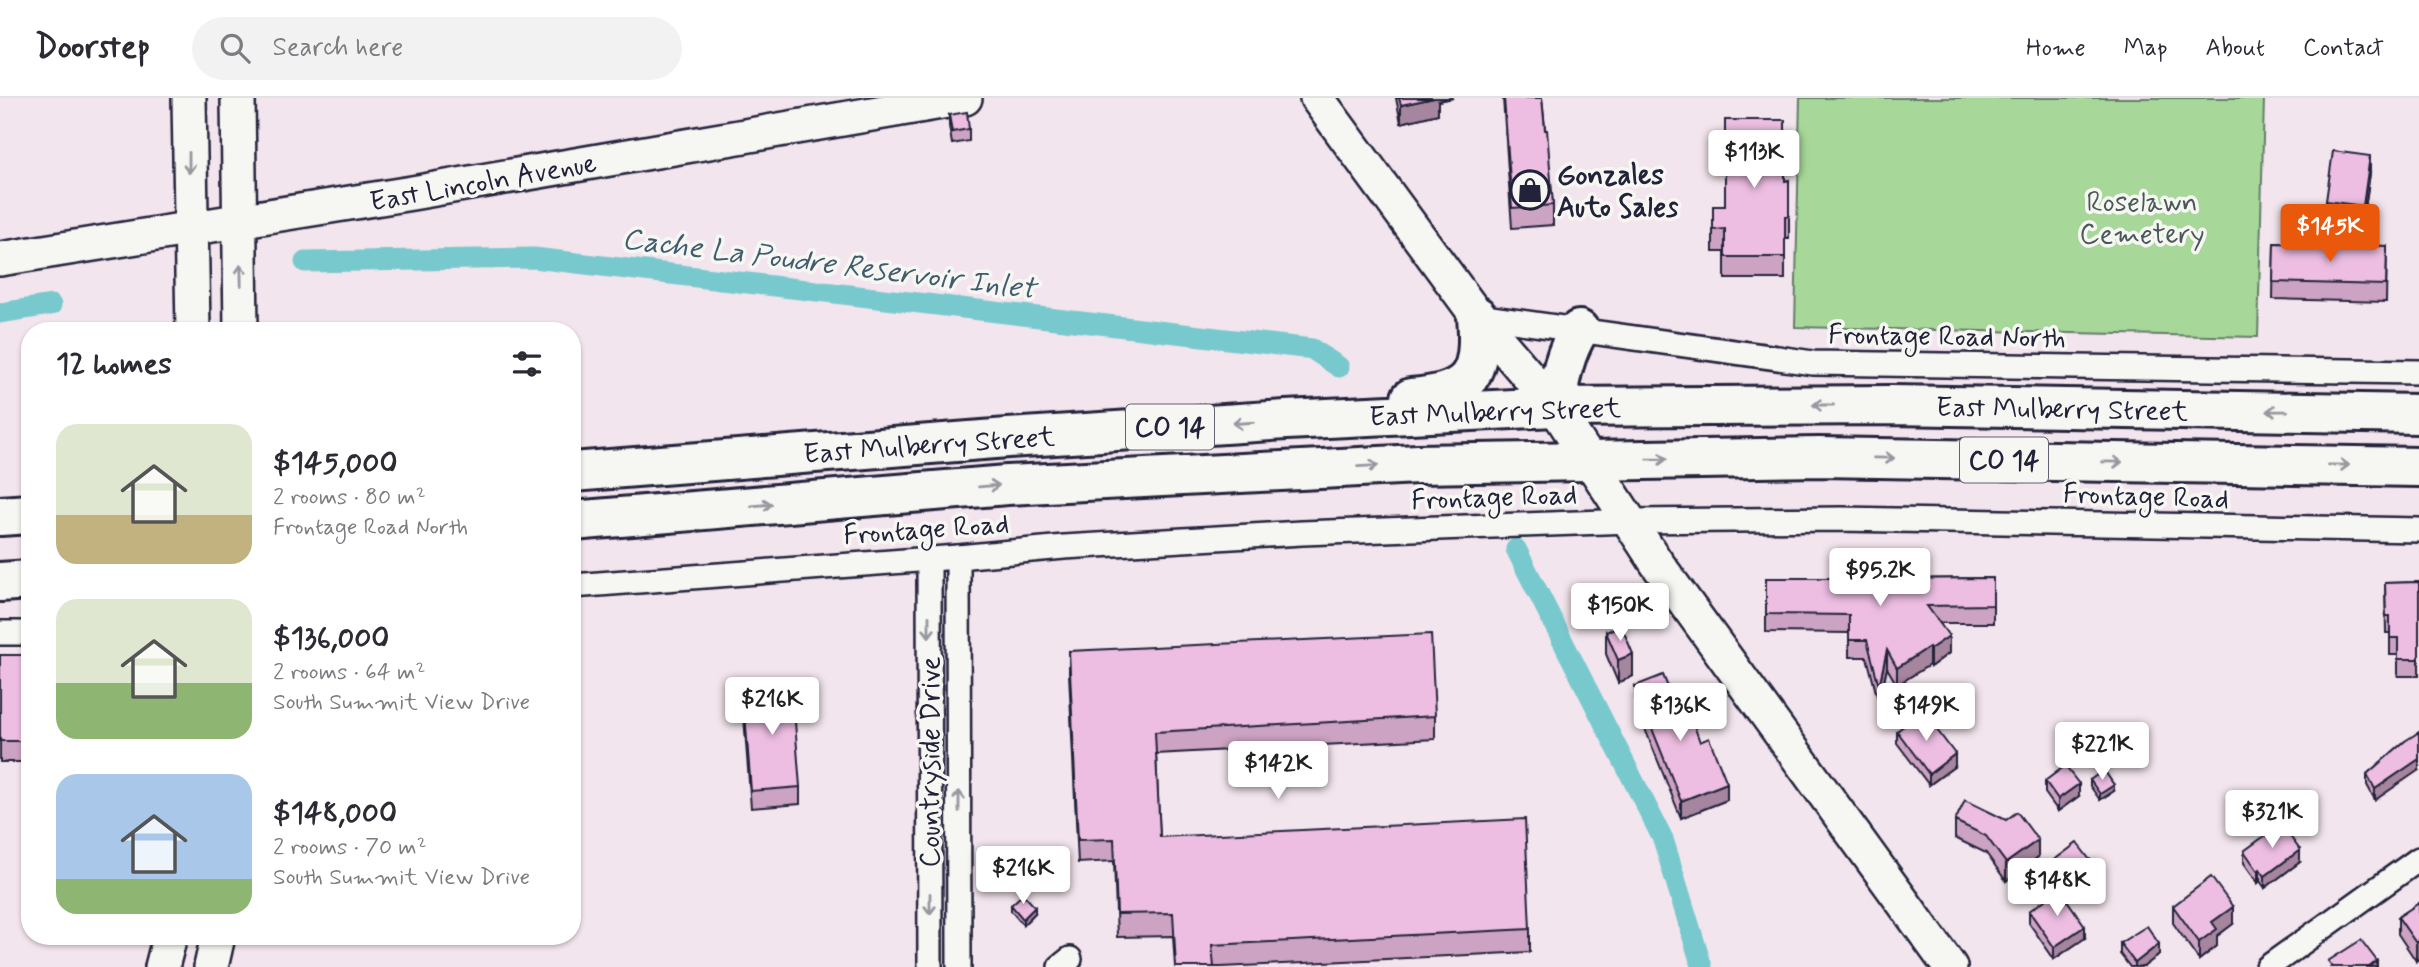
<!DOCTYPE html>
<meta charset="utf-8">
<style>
body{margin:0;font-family:Mynerve,sans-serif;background:#f2f2f3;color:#2b2b33;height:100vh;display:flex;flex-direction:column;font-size:26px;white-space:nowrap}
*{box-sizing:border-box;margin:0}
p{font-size:23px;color:#7c7c81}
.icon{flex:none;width:38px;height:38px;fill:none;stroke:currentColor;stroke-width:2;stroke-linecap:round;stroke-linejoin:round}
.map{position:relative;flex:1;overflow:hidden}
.details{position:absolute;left:21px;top:224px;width:560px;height:623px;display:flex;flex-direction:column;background:#fff;border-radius:28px;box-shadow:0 2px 5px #0004}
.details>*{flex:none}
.price{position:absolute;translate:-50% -60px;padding:0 16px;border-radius:7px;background:#fff;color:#222;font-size:23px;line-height:46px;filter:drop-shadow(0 2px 4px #0008)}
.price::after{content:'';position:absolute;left:50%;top:42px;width:21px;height:16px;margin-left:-10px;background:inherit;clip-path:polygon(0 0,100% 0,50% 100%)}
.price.active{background:#ea580c;color:#fff}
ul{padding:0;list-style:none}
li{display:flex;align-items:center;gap:21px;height:175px;padding:0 35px}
li span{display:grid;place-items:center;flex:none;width:196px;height:140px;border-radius:21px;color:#555}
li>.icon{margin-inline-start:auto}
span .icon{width:84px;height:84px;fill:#fffc;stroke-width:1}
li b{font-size:30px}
h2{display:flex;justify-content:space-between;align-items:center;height:84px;padding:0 35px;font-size:30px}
header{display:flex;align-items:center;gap:42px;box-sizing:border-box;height:98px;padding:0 35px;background:#fff;border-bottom:2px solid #e1e1e2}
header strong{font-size:33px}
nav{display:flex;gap:38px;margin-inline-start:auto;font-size:24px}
.search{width:490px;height:63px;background:#f2f2f3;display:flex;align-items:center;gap:18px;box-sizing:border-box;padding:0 24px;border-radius:38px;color:#7c7c81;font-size:26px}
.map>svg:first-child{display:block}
.green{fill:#a7d899;stroke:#647d6a;stroke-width:2}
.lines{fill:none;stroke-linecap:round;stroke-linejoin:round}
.canal{stroke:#78c9ce;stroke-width:21}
.street-casing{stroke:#22223b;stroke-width:28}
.secondary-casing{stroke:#22223b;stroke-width:38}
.highway-casing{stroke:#22223b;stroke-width:44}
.street{stroke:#f6f6f2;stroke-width:23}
.secondary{stroke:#f6f6f2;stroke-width:33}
.highway{stroke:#f6f6f2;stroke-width:38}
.wall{fill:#cca3c2;stroke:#22223b;stroke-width:2}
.shaded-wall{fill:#a6859e;stroke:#22223b;stroke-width:2}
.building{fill:#edbee2;stroke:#22223b;stroke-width:2}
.oneway{stroke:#9797a0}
.labels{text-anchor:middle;stroke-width:7;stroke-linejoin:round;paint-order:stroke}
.shield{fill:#f6f6f2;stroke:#626272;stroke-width:2}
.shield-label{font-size:26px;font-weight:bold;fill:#22223b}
.poi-label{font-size:28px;font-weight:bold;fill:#22223b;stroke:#f6f6f2;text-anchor:start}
.street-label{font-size:28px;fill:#22223b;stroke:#f6f6f2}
.park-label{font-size:28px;fill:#4a5957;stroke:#f6f6f2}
.water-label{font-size:30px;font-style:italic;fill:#405c6e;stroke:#f6f6f2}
</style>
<header>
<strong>Doorstep</strong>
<div class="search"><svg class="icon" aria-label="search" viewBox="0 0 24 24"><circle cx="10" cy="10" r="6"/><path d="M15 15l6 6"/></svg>Search here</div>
<nav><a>Home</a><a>Map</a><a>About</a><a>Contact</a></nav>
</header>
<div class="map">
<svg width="2419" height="869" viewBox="0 0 2419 869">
<rect width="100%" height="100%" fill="#f3e5ed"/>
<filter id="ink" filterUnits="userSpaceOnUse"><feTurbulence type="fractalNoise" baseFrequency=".0143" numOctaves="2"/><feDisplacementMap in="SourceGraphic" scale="14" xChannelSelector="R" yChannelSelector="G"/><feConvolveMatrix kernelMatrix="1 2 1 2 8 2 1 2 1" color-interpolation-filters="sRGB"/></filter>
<g filter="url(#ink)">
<polygon class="green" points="1800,0 2264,0 2258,239 1795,229"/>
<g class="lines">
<g class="canal">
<polyline points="305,164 534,160 1312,251 1339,269"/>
<polyline points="0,215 51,207"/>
<polyline points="1516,451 1663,741 1702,869"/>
</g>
<g class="street-casing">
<g id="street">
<polyline points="1477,218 1813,265 2419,274"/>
<polyline points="958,459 959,869"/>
<polyline points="929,461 930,869"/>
<polyline points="572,488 958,459 1064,449 1302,435 1631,423 1841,421 2419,432"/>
<polyline points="0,535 30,535"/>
<polyline points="1060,869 1070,861"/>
<polyline points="2268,869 2419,761"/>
</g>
</g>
<g class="secondary-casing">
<g id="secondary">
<polyline points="189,0 193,233"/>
<polyline points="238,0 241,233"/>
<polyline points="1317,0 1477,218 1555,309 1656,464 1950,869"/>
<polyline points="0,161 412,95 965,0"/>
<polyline points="162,869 170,838"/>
<polyline points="211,869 218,838"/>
</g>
</g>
<g class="highway-casing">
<g id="highway">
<path d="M 1411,300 C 1472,295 1482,277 1477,218"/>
<path d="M 1555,309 C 1560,281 1564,256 1579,232"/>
<polyline points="572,374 1008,340 1286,322 1555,309 1891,307 2419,316"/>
<polyline points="0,418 30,416"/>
<polyline points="572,423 1007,387 1418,366 1819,359 2419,369"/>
<polyline points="0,484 30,482"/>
</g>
</g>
<use href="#street" class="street"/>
<use href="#secondary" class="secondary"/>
<use href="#highway" class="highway"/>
</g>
<g class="wall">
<polygon points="1396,0 1453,0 1438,3 1438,16 1401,25"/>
<polygon points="1503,0 1542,0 1553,107 1553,127 1512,130"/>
<polygon points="949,17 969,31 969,43 952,46 949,28"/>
<polygon points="2370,75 2363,125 2326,120 2326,103"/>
<polygon points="1789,82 1789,141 1785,141 1785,181 1725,181 1725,154 1713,154 1713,108 1725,108 1785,83"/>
<polygon points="2274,145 2387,148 2386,204 2273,201"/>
<polygon points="1766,480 1887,481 1993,480 1993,525 1940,525 1949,555 1930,569 1929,567 1897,587 1887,570 1879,606 1867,559 1849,559 1849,535 1766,534"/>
<polygon points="2419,484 2419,578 2398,578 2398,557 2390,557 2390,535 2386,535 2385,485"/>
<polygon points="1606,534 1633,578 1618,585 1606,556"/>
<polygon points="1069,553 1435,618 1435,641 1156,656 1160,739 1530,831 1530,854 1221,869 1175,869 1173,838 1117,839 1114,763 1078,765 1069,575"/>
<polygon points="0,557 30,557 30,640 24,640 24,664 0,664"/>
<polygon points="1635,588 1683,626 1700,644 1727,702 1681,720 1635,606"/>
<polygon points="743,589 800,689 800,706 751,710 743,606"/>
<polygon points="1897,633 1955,668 1929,687 1897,645"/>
<polygon points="2405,643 2375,702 2367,687 2367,676"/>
<polygon points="2090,682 2114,693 2100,702 2090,688"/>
<polygon points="2045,683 2079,698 2058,713 2045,695"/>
<polygon points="1955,723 2038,759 2006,783 1986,755 1955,740"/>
<polygon points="2244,753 2300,764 2265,790 2260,783 2258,785 2244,765"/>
<polygon points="2053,763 2090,774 2066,791 2053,775"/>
<polygon points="2419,805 2419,860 2416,863 2398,836 2398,819"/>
<polygon points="1011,807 1035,815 1023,827 1011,813"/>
<polygon points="2173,808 2233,826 2217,838 2217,848 2199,862 2173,825"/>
<polygon points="2029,813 2085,840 2054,861 2029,825"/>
<polygon points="2120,845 2159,857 2143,869 2130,869 2120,856"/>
</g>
<g class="shaded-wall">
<polygon points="1434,0 1453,0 1438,3 1438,16 1401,25 1401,7"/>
<polygon points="2370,58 2370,75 2363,125 2363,108"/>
<polygon points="1949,538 1949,555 1930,569 1930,551"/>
<polygon points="1929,549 1929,567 1897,587 1897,570"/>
<polygon points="1887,552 1887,570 1879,606 1879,588"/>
<polygon points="1633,556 1633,578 1618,585 1618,562"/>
<polygon points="1955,656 1955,668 1929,687 1929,676"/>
<polygon points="2419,661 2419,672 2375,702 2375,691"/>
<polygon points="1727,685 1727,702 1681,720 1681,703"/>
<polygon points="2079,686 2079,698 2058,713 2058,701"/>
<polygon points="2114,687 2114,693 2100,702 2100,696"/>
<polygon points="2038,742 2038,759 2006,783 2006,765"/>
<polygon points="2300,752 2300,764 2265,790 2265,778"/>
<polygon points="2090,762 2090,774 2066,791 2066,780"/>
<polygon points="2260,771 2260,783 2258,785 2258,773"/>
<polygon points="1035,809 1035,815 1023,827 1023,821"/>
<polygon points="2233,809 2233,826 2217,838 2217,848 2199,862 2199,844 2212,824"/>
<polygon points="2085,828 2085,840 2054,861 2054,849"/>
<polygon points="2419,843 2419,860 2416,863 2416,845"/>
<polygon points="2159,846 2159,857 2143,869 2135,869 2135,865"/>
<polygon points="2377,863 2377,869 2369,869"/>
</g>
<g class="building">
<polygon points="1399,0 1434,0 1401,7"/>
<polygon points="1504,0 1542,0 1545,32 1547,32 1553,107 1512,110"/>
<polygon points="967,14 969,31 952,34 949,17"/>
<polygon points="1725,22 1785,22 1785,83 1789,82 1789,118 1785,118 1785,159 1725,159 1725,131 1713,132 1713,108 1725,108"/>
<polygon points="2333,53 2370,58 2363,108 2326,103"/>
<polygon points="2274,145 2387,148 2386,187 2273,184"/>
<polygon points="1849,474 1887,474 1887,481 1993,480 1993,507 1927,508 1949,538 1930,551 1929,549 1897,570 1887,552 1879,588 1867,542 1849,542 1849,517 1766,516 1766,480 1849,480"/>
<polygon points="2419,484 2419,561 2398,561 2398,540 2390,540 2390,518 2386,518 2385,485"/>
<polygon points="1621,527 1633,556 1618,562 1606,534"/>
<polygon points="1431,536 1435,618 1155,634 1160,739 1525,721 1530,831 1212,847 1214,869 1176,869 1173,815 1117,816 1114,741 1078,742 1069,553"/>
<polygon points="0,557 30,557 30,618 24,618 24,643 0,643"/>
<polygon points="1663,577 1683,626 1692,622 1700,644 1709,640 1727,685 1681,703 1635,588"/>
<polygon points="792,585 800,689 751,693 743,589"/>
<polygon points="1925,616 1955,656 1929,676 1897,633 1918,617 1920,619"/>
<polygon points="2419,634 2419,661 2375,691 2367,676 2405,643"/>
<polygon points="2065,668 2079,686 2058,701 2045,683"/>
<polygon points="2104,672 2114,687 2100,696 2090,682"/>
<polygon points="1965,702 2006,722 2017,714 2038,742 2006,765 1986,738 1955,723"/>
<polygon points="2281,726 2300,752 2265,778 2260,771 2258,773 2244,753"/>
<polygon points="2077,745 2090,762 2066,780 2053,763"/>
<polygon points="2211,779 2233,809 2212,824 2217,831 2199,844 2173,808"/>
<polygon points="2060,792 2085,828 2054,849 2029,813"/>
<polygon points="1023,796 1035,809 1023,821 1011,807"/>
<polygon points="2419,805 2419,843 2416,845 2398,819"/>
<polygon points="2147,828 2159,846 2135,865 2120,845"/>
<polygon points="2361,842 2377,863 2369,869 2331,869 2332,868 2328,863"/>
</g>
<defs><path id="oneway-shaft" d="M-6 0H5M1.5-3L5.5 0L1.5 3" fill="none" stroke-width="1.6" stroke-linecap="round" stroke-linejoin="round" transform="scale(1.75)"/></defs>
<g class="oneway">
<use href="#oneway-shaft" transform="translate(189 65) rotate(90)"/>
<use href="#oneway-shaft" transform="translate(241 177) rotate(-91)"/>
<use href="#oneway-shaft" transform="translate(1823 307) rotate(180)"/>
<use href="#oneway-shaft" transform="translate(2277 313) rotate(-179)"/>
<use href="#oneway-shaft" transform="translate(1243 325) rotate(176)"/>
<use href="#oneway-shaft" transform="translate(1884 360) rotate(1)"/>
<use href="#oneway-shaft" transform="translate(1657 361) rotate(-1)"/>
<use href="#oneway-shaft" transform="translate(2112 364) rotate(1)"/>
<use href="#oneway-shaft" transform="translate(2339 367) rotate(1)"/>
<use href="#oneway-shaft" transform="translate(1368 368) rotate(-3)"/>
<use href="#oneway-shaft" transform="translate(989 388) rotate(-5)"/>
<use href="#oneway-shaft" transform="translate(762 407) rotate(-5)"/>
<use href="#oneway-shaft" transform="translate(929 529) rotate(90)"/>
<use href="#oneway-shaft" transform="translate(959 703) rotate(-90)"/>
<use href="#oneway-shaft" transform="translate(930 806) rotate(90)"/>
</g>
</g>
<defs>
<g id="shop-ring" transform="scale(2.0125)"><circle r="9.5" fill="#f6f6f2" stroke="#22223b" stroke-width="1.5"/><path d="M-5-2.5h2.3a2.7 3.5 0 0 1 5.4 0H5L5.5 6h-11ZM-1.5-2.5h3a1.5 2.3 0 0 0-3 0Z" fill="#22223b"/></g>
</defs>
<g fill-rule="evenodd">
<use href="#shop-ring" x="1530" y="92"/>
</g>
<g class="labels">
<g class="shield">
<rect x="1126" y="306.5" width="88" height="45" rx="5"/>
<rect x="1960" y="339.5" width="88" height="45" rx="5"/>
</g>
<g class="shield-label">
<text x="1170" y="338">CO 14</text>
<text x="2004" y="371">CO 14</text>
</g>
<g class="poi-label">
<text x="1557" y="86">Gonzales<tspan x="1557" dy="32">Auto Sales</tspan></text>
</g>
<g class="street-label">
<text transform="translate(483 83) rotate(-10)" y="10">East Lincoln Avenue</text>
<text transform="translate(1947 237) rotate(1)" y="10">Frontage Road North</text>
<text transform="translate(2062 310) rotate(1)" y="10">East Mulberry Street</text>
<text transform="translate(1495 313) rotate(-2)" y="10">East Mulberry Street</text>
<text transform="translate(929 346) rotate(-4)" y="10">East Mulberry Street</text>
<text transform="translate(2146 397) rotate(2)" y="10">Frontage Road</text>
<text transform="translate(1494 398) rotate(-2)" y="10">Frontage Road</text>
<text transform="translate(926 430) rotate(-4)" y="10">Frontage Road</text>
<text transform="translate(929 664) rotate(-90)" y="10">Countryside Drive</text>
</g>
<g class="park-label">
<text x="2142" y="113">Roselawn<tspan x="2142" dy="32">Cemetery</tspan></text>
</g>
<g class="water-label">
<text transform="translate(829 165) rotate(7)" y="10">Cache La Poudre Reservoir Inlet</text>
</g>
</g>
</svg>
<b class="price" style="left:1754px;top:92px">$113K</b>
<b class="price active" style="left:2330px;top:166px">$145K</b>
<b class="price" style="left:1880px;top:510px">$95.2K</b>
<b class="price" style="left:1620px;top:545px">$150K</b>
<b class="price" style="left:772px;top:639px">$216K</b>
<b class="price" style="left:1680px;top:645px">$136K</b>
<b class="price" style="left:1926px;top:645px">$149K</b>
<b class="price" style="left:2102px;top:684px">$221K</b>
<b class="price" style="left:1278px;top:703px">$142K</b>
<b class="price" style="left:2272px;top:752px">$321K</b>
<b class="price" style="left:1023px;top:808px">$216K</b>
<b class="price" style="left:2057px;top:820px">$148K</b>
<section class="details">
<h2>12 homes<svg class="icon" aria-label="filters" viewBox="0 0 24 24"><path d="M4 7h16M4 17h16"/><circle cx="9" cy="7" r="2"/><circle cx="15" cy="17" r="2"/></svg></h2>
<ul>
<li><span style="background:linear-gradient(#dfe7d0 65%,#c2b280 0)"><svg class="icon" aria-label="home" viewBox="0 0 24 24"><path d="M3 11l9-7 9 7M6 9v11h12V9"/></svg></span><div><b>$145,000</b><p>2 rooms · 80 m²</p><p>Frontage Road North</p></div></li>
<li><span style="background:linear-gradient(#dfe7d0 60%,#8fb573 0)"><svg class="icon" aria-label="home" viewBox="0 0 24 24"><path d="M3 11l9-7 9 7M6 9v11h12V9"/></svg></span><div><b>$136,000</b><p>2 rooms · 64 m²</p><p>South Summit View Drive</p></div></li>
<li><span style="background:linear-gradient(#a9c7e8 75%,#8fb573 0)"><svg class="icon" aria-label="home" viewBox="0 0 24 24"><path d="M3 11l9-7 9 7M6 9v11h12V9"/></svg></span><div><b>$148,000</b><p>2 rooms · 70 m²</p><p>South Summit View Drive</p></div></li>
</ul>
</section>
</div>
